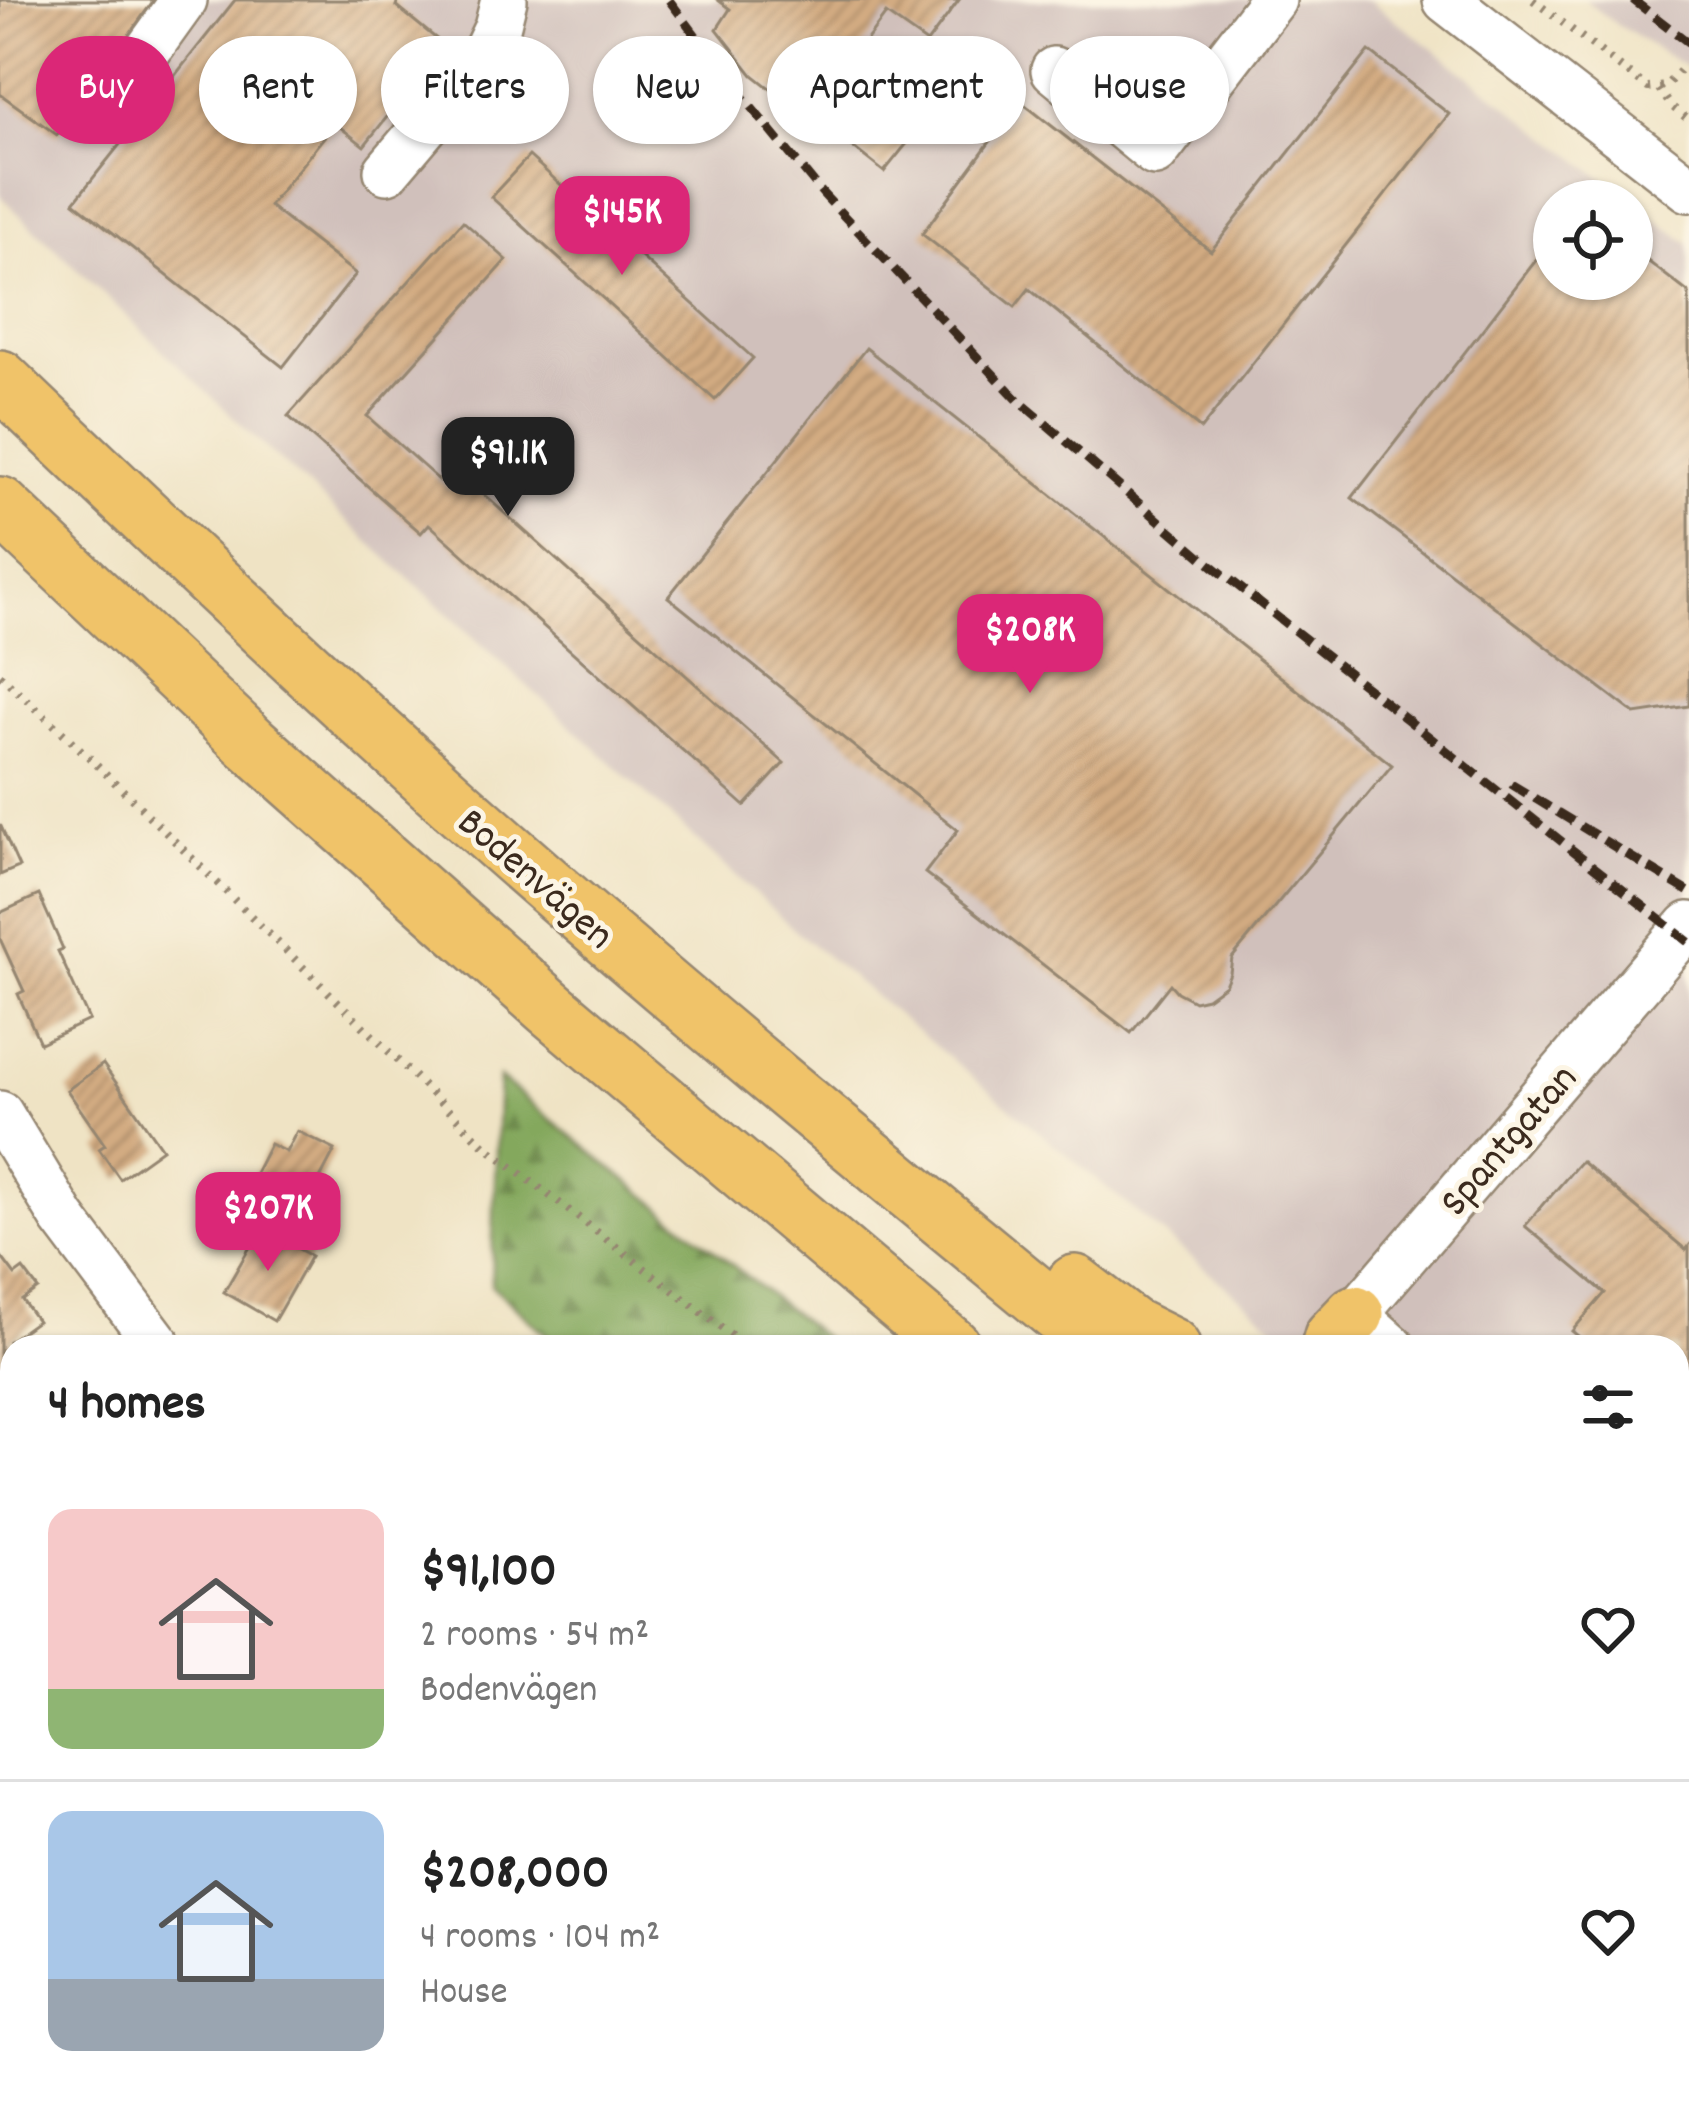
<!DOCTYPE html>
<meta charset="utf-8">
<style>
body{margin:0;font-family:Dekko,sans-serif;background:#f2f2f2;color:#222;height:100vh;display:flex;flex-direction:column;font-size:45px;white-space:nowrap}
*{box-sizing:border-box;margin:0}
p{font-size:39px;color:#767676}
.icon{flex:none;width:66px;height:66px;fill:none;stroke:currentColor;stroke-width:2;stroke-linecap:round;stroke-linejoin:round}
.map{position:relative;flex:1;overflow:hidden}
.drawer{position:absolute;left:0px;top:1335px;width:1689px;height:771px;display:flex;flex-direction:column;background:#fff;border-radius:36px 36px 0 0;box-shadow:0 3px 9px #0004}
.drawer>*{flex:none}
.top-card{position:absolute;left:36px;top:36px;width:1617px;height:108px;display:flex;gap:24px}
.controls{position:absolute;left:1533px;top:180px;display:grid;gap:24px}
.controls a{display:grid;place-items:center;width:120px;height:120px;border-radius:50%;background:#fff;box-shadow:0 3px 9px #0004;font-size:60px}
.price{position:absolute;translate:-50% -102px;padding:0 27px;border-radius:24px;background:#db2777;color:#fff;font-size:39px;line-height:78px;filter:drop-shadow(0 3px 6px #0008)}
.price::after{content:'';position:absolute;left:50%;top:72px;width:36px;height:27px;margin-left:-18px;background:inherit;clip-path:polygon(0 0,100% 0,50% 100%)}
.price.selected{background:#222;color:#fff}
ul{padding:0;list-style:none}
li{display:flex;align-items:center;gap:36px;height:300px;padding:0 48px}
li+li{border-top:3px solid #e0e0e0}
li span{display:grid;place-items:center;flex:none;width:336px;height:240px;border-radius:24px;color:#555}
li>.icon{margin-inline-start:auto}
span .icon{width:144px;height:144px;fill:#fffc;stroke-width:1}
li b{font-size:51px}
h2{display:flex;justify-content:space-between;align-items:center;height:144px;padding:0 48px;font-size:51px}
.chip{padding:0 42px;border-radius:54px;background:#fff;box-shadow:0 3px 9px #0004;font-size:42px;line-height:108px}
.chip.selected{background:#db2777;color:#fff}
.map>svg:first-child{display:block}
.industrial{fill:#d0c0bb;fill-rule:evenodd}
.forest{fill:url(#forest-firs);stroke:#60693e;stroke-width:3}
.building{fill:url(#building-hatch)}
.lines{fill:none;stroke-linecap:round;stroke-linejoin:round}
.minor-casing{stroke:#958671;stroke-width:50}
.major-casing{stroke:#958671;stroke-width:62}
.path{stroke:#958671;stroke-width:8;stroke-dasharray:3 9;stroke-linecap:butt}
.minor{stroke:#fff;stroke-width:45}
.major{stroke:#f0c369;stroke-width:57}
.rail{stroke:#3b2a1e;stroke-width:9;stroke-dasharray:18 9;stroke-linecap:butt}
.labels{text-anchor:middle;stroke-width:10;stroke-linejoin:round;paint-order:stroke}
.street-label{font-size:42px;fill:#3b2a1e;stroke:#fcf5e5}
</style>
<div class="map">
<svg width="1689" height="2104" viewBox="0 0 1689 2104">
<defs>
<pattern id="forest-firs" width="22" height="20" patternUnits="userSpaceOnUse" patternTransform="scale(3)"><rect width="22" height="20" fill="#84a85d"/><path d="M5 1l3.5 6h-7zM16 11l3.5 6h-7z" fill="#6d894c"/></pattern>
<pattern id="building-hatch" width="6" height="6" patternUnits="userSpaceOnUse" patternTransform="scale(3)"><rect width="6" height="6" fill="#d3ac82"/><path d="M-1 1l2-2M0 6l6-6M5 7l2-2" fill="none" stroke="#ac8c6a"/></pattern>
</defs>
<rect width="100%" height="100%" fill="#fcf5e5"/>
<filter id="ink" filterUnits="userSpaceOnUse"><feTurbulence type="fractalNoise" baseFrequency=".00833" numOctaves="2"/><feDisplacementMap in="SourceGraphic" scale="24" xChannelSelector="R" yChannelSelector="G"/><feConvolveMatrix kernelMatrix="1 2 1 2 8 2 1 2 1" color-interpolation-filters="sRGB"/></filter>
<filter id="wash" filterUnits="userSpaceOnUse"><feTurbulence type="fractalNoise" baseFrequency=".004" numOctaves="4" result="noise"/><feDisplacementMap in="SourceGraphic" scale="48" xChannelSelector="R" yChannelSelector="G"/><feGaussianBlur stdDeviation="2.7" result="paint"/><feColorMatrix in="noise" values="0 0 0 0 0 0 0 0 0 0 0 0 0 0 0 0 0 1.4 0 .05"/><feComposite in="paint" operator="in"/></filter>
<g filter="url(#wash)">
<rect width="100%" height="100%" fill="#efe3c4"/>
<g class="industrial">
<path d="M 0,0 L 1369,0 L 1689,244 L 1689,1667 L 1677,1657 L 1677,1347 L 1300,1347 L 797,932 L 252,435 L 0,196 ZM 1554,201 L 1632,201 L 1632,279 L 1554,279 Z"/>
<polygon points="1585,0 1689,0 1689,69 1619,26"/>
</g>
<g class="forest">
<polygon points="499,1078 835,1347 560,1347 491,1285"/>
<polygon points="0,1524 12,1543 12,2047 0,2037"/>
<polygon points="1677,2044 1689,2055 1689,2104 1565,2104 1572,2094 1677,2094"/>
</g>
<g id="blocks">
<g class="building">
<polygon points="0,0 154,0 57,135 0,94"/>
<polygon points="235,0 400,0 396,6 444,45 364,146 335,123 269,206 356,274 283,367 74,202"/>
<polygon points="718,0 959,0 927,43 886,14 839,77 913,136 884,172 812,115 809,119 753,75 717,29 730,9"/>
<polygon points="1369,51 1449,114 1201,429 1029,289 1015,307 922,234 1020,101 1211,251"/>
<polygon points="529,156 753,358 715,400 491,197"/>
<polygon points="463,221 507,260 367,416 450,490 463,476 784,763 745,806 429,524 421,533 288,416"/>
<polygon points="1554,237 1554,279 1632,279 1632,249 1689,293 1689,706 1635,714 1352,498"/>
<polygon points="866,348 1392,765 1232,958 1230,973 1225,985 1207,998 1194,1001 1177,992 1170,984 1131,1033 925,873 958,830 668,597"/>
<polygon points="0,824 19,867 0,875"/>
<polygon points="39,895 63,949 58,951 89,1020 40,1043 18,994 24,991 0,939 0,913"/>
<polygon points="103,1064 162,1149 120,1179 99,1149 105,1145 67,1090"/>
<polygon points="297,1131 335,1150 306,1206 252,1179 270,1144 286,1152"/>
<polygon points="1581,1161 1686,1250 1689,1246 1689,1381 1677,1395 1677,1347 1591,1347 1572,1331 1605,1293 1525,1226"/>
<polygon points="261,1228 311,1256 274,1321 224,1292"/>
<polygon points="0,1255 15,1275 23,1269 38,1289 22,1300 37,1321 9,1341 12,1345 12,1369 0,1378"/>
<polygon points="210,2094 274,2094 282,2104 218,2104"/>
<polygon points="674,2094 718,2094 710,2104 677,2104 681,2099"/>
<polygon points="964,2094 1005,2094 1000,2104 981,2104"/>
<polygon points="1051,2094 1103,2094 1120,2104 1045,2104"/>
<polygon points="1443,2094 1502,2094 1495,2104 1457,2104"/>
<polygon points="1515,2094 1553,2094 1567,2104 1508,2104"/>
</g>
</g>
</g>
<g filter="url(#ink)">
<use href="#blocks" fill-opacity="0" stroke="#958671" stroke-width="3"/>
<g class="lines">
<g class="minor-casing">
<g id="minor">
<polyline points="1446,0 1689,189"/>
<polyline points="1054,70 1155,153 1273,0"/>
<polyline points="133,71 184,0"/>
<polyline points="387,171 482,59 497,28 504,0"/>
<polyline points="0,1114 63,1218 160,1347"/>
<polyline points="1392,1347 1355,1314 1689,925"/>
<polyline points="1677,1584 1689,1593"/>
<polyline points="521,2094 529,2104"/>
<polyline points="1229,2094 1246,2104"/>
<polyline points="436,2104 449,2094"/>
</g>
</g>
<g class="major-casing">
<g id="major">
<path d="M 0,379 C 149,522 299,664 452,801 C 663,989 881,1168 1099,1347"/>
<polyline points="0,506 252,744 549,1007 952,1347"/>
<polyline points="1075,1284 1131,1327 1171,1347"/>
<polyline points="1330,1347 1333,1337 1355,1314"/>
<polyline points="1677,1820 1689,1829"/>
<polyline points="1677,1939 1689,1948"/>
</g>
</g>
<g class="path">
<polyline points="1533,0 1648,88 1666,86 1684,65"/>
<polyline points="1659,89 1671,106 1689,120"/>
<polyline points="0,675 92,760 485,1146 747,1347"/>
<polyline points="0,1411 12,1405"/>
<polyline points="0,1477 12,1456"/>
<polyline points="1677,2086 1689,2096"/>
</g>
<use href="#minor" class="minor"/>
<use href="#major" class="major"/>
<g class="rail">
<polyline points="669,0 741,95 824,195 1018,400 1209,563 1689,942"/>
<polyline points="1633,0 1689,43"/>
<polyline points="1511,784 1689,892"/>
</g>
</g>
</g>
<g class="labels">
<g class="street-label">
<text transform="translate(538 876) rotate(41)" y="15">Bodenvägen</text>
<text transform="translate(1506 1138) rotate(-49)" y="15">Spantgatan</text>
</g>
</g>
</svg>
<div class="controls">
<a><svg class="icon" aria-label="locate" viewBox="0 0 24 24"><circle cx="12" cy="12" r="6"/><path d="M12 2v4M12 18v4M2 12h4M18 12h4"/></svg></a>
</div>
<b class="price" style="left:622px;top:278px">$145K</b>
<b class="price selected" style="left:508px;top:519px">$91.1K</b>
<b class="price" style="left:1030px;top:696px">$208K</b>
<b class="price" style="left:268px;top:1274px">$207K</b>
<div class="top-card">
<a class="chip selected">Buy</a>
<a class="chip">Rent</a>
<a class="chip">Filters</a>
<a class="chip">New</a>
<a class="chip">Apartment</a>
<a class="chip">House</a>
</div>
<section class="drawer">
<h2>4 homes<svg class="icon" aria-label="filters" viewBox="0 0 24 24"><path d="M4 7h16M4 17h16"/><circle cx="9" cy="7" r="2"/><circle cx="15" cy="17" r="2"/></svg></h2>
<ul>
<li><span style="background:linear-gradient(#f6c9c9 75%,#8fb573 0)"><svg class="icon" aria-label="home" viewBox="0 0 24 24"><path d="M3 11l9-7 9 7M6 9v11h12V9"/></svg></span><div><b>$91,100</b><p>2 rooms · 54 m²</p><p>Bodenvägen</p></div><svg class="icon" aria-label="heart" viewBox="0 0 24 24"><path d="M12 20l-8-8c-3-5 5-10 8-4 3-6 11-1 8 4z"/></svg></li>
<li><span style="background:linear-gradient(#a9c7e8 70%,#9aa5b1 0)"><svg class="icon" aria-label="home" viewBox="0 0 24 24"><path d="M3 11l9-7 9 7M6 9v11h12V9"/></svg></span><div><b>$208,000</b><p>4 rooms · 104 m²</p><p>House</p></div><svg class="icon" aria-label="heart" viewBox="0 0 24 24"><path d="M12 20l-8-8c-3-5 5-10 8-4 3-6 11-1 8 4z"/></svg></li>
</ul>
</section>
</div>
